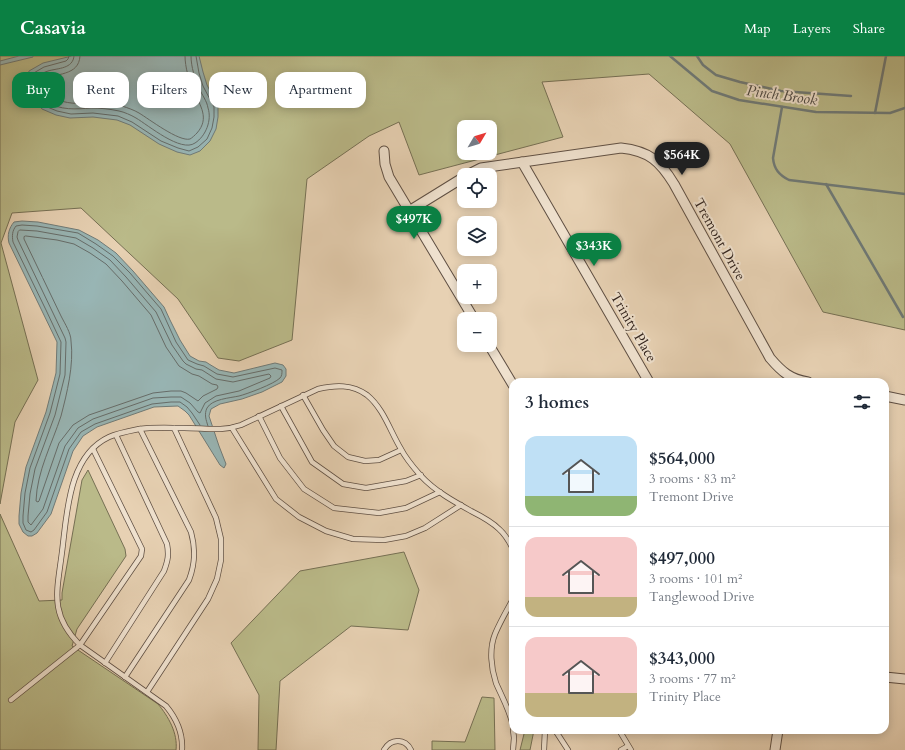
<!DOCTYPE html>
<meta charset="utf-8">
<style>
body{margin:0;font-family:Cardo,serif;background:#f2f2f3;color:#1f2937;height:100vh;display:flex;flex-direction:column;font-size:15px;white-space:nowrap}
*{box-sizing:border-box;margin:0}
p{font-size:13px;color:#747a83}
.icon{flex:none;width:22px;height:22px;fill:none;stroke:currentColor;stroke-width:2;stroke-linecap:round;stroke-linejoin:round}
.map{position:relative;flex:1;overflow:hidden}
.panel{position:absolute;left:509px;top:322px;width:380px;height:356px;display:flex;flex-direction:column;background:#fff;border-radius:12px;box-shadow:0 2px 10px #0003}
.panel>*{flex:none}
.banner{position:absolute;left:12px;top:16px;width:380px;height:36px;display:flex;gap:8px}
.needle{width:26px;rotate:52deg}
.fabs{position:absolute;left:457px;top:64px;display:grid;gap:8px}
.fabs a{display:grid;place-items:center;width:40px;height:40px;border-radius:8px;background:#fff;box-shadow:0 2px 10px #0003;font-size:20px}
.price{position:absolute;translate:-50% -34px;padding:0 9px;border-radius:14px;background:#0b8043;color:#fff;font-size:13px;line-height:26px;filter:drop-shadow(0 1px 2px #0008)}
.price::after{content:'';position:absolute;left:50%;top:24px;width:12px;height:9px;margin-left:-6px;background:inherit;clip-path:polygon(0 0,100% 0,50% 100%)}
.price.active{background:#222;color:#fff}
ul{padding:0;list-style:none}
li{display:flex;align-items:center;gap:12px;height:100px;padding:0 16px}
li+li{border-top:1px solid #e0e1e3}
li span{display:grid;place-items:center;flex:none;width:112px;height:80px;border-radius:12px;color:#555}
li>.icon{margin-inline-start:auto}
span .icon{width:48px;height:48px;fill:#fffc;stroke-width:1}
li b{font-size:17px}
h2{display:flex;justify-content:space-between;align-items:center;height:48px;padding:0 16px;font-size:17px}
.pill{padding:0 14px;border-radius:12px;background:#fff;box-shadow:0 2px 10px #0003;font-size:14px;line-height:36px}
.pill.active{background:#0b8043;color:#fff}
header{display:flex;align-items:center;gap:24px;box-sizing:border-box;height:56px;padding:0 20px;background:#0b8043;color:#fff}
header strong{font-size:19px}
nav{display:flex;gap:22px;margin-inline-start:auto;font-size:14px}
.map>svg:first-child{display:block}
.green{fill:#baba89;stroke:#767054;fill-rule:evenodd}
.water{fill:#98b5b4;stroke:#707b78}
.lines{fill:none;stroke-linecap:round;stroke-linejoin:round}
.shore{stroke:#666d6a;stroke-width:1}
.stream{stroke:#707b78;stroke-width:2.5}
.lane-casing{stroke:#605044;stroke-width:6}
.street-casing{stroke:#605044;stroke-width:11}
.lane{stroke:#efe1ce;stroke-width:4.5}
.street{stroke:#efe1ce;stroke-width:9}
.labels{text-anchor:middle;stroke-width:4;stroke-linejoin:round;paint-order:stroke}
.street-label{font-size:14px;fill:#33251f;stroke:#efe1ce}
.water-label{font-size:15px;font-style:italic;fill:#4c4944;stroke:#efe1ce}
</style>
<header>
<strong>Casavia</strong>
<nav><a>Map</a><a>Layers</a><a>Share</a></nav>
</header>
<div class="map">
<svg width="905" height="694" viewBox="0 0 905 694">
<rect width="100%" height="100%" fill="#e7d1b3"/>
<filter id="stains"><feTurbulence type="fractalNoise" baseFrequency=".005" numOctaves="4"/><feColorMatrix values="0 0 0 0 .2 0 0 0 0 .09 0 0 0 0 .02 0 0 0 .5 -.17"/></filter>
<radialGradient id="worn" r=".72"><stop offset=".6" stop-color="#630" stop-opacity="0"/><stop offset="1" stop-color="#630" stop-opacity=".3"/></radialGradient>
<g class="green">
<path d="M 0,0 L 905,0 L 905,274 L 823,256 L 730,88 L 649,18 L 542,26 L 563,81 L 419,119 L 399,66 L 369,80 L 307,123 L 292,284 L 239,305 L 218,302 L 178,243 L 81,152 L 12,157 L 1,187 L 38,324 L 15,366 L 0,448 ZM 464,71 L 490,71 L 490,97 L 464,97 Z"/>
<path d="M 88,414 L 125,493 L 126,500 L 77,573 L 72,590 L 158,648 C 168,660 178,677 176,694 L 0,694 L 0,458 L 39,545 L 62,544 L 62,537 L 82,424 Z"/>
<polygon points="404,496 419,534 408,574 351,570 280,625 276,694 258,694 259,639 231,587 300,515"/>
<polygon points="482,641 494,642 495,694 432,694 432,685 465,686"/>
<polygon points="525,674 534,674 530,694 520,694"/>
</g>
<g class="water">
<polygon points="19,0 33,0 33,1 0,9 0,5"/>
<polygon points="72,0 199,0 203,16 207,29 218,50 218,61 216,73 210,85 200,95 190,99 177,96 159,88 130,69 117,64 93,61 70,62 56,59 42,53 30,39 26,26 29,15 43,7"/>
<path d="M 22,165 L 38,166 L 79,174 L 98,184 L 116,197 L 133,215 L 164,251 L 170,264 L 180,284 L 190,300 L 199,305 L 206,306 L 209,308 L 219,314 L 234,317 L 275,307 L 283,309 L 286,313 L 286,320 L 282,326 L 262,336 L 242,343 L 220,348 L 211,353 L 209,360 L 219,390 L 226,408 L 224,412 L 220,409 L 189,359 L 185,355 L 178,350 L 154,351 L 97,371 L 83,380 L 73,395 L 51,458 L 37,477 L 32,480 L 28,480 L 23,476 L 19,468 L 19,460 L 21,437 L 26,411 L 46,356 L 56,317 L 57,286 L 42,255 L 9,187 C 7,179 9,172 14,166 Z"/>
</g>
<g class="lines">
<g class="shore">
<polyline points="69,0 68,3 66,5 44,11 32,18 30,26 34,37 45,50 57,55 71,58 93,57 118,60 132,66 161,85 178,92 189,95 198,91 207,83 212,72 214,61 214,51 203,30 199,17 196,0"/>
<path d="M 74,0 C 73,13 58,12 48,15 C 44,16 40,19 36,21 C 34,27 37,33 41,38 C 43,40 45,43 47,45 C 59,55 77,53 91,52 C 100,52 110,53 119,55 C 124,56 131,59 136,62 C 148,69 181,97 195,87 C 206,80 212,64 208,52 C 207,45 202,39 199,32 C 195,23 191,11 191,0"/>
<path d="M 80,0 C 79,21 55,16 42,25 C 42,29 44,32 47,36 C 65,56 98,42 122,50 C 128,52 134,54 139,57 C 149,63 179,86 190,83 C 192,82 195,79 197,77 C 210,62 200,50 194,35 C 189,25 185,11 185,0"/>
<polygon points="20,174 37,175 76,182 93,192 110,204 126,221 156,256 172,289 183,305 186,308 196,313 202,314 216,323 233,326 269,318 271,320 270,322 258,327 239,335 216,340 205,347 200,357 198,356 190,347 181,341 171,341 153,342 93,363 78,372 65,390 43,453 31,469 28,466 28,460 30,438 35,413 55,359 65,319 66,286 65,282 18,184 17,181 18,176"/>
<path d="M 26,180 L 57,184 L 74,188 L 90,197 L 106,208 L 122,225 L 151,259 L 166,291 L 179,310 L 192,318 L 199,320 L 212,328 L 217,329 L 218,331 L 217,333 L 203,340 L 198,345 L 186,337 L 181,335 L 171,335 L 153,337 L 89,359 L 73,369 L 59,387 L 39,445 L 38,446 L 36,445 C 37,415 52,388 61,360 C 67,337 74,309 71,285 C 71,277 65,268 61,260 C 49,234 36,209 24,183 L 24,181 Z"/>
<path d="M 200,369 L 192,357 L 187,351 L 180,346 L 171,346 L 152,348 L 95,368 L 81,376 L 69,393 L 47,456 L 34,474 L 31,476 L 26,474 L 23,467 L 23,460 L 25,437 L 30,412 L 50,357 L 60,318 L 61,286 L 46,254 L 13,186 C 12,180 12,175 16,170 L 22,169 L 37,170 L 78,177 L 96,188 L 113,200 L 130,217 L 161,253 L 176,286 L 188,304 L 197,308 L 204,310 L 217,318 L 233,321 L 275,312 L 282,314 C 282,317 282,320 280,322 C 274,328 247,338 239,340 C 230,342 212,343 207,352 C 204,358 206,364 208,370"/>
</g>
<g class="stream">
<polyline points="670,0 712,35 739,44 816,56 890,57 905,52"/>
<polyline points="697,0 703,9 716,19 740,26 781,35 851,40"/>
<path d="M 782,51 L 773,102 C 774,113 779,119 789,124 L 905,138"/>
<polyline points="875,57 886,0"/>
<polyline points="826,128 903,261"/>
</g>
<g class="lane-casing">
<g id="lane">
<polyline points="303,339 323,374 334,390 348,401 365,405 379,404 401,394"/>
<polyline points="281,350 312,406 343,428 366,432 406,425 421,419"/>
<polyline points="259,360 280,402 304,433 334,452 379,457 406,452 440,436"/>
<polyline points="232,372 276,443 299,461 326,475 353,483 384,484 406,480 425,472 461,449"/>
<path d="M 513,543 C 507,554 500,566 495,578 C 489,593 491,612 496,627 C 502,641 510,655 513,670"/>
<path d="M 105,607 L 164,515 C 168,504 169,499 167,488 L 116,379"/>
<path d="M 125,621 L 189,524 C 195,508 196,494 191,476 L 140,373"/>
<polyline points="147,636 208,543 217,523 221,504 221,483 216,462 174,372"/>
<polyline points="11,644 80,589 141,500 142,493 93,393"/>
<polyline points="555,674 568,694"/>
<polyline points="619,674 631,694"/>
<path d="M 182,694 C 183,678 176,662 166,650 L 80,589 C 49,558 57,536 62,496 C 67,458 68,400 109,381 C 118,377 129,375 139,373 C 153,371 170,372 184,372 C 205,372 221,376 241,369 L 318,333 C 335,329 352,328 367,339 C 384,353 390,375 401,393 C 406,403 414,412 421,420 C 435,435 453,445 471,455 C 481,460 491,465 499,473 C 505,478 509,485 513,493"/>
<path d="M 384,694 C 391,682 405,682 411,694"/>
<polyline points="513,694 514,682 513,674"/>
<polyline points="544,694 545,674"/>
<polyline points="621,694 628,690"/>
</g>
</g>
<g class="street-casing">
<g id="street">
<polyline points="384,95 385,108 389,121 474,263"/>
<polyline points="522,106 649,326"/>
<path d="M 467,119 L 481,112 L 621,92 C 649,95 660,105 674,128 L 770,302 C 782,316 790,323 808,326"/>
<polyline points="409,155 464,121"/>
<polyline points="489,289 513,329"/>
<polyline points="885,340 905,344"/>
<polyline points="885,621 905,623"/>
<polyline points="775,694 778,674"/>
</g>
</g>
<use href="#lane" class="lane"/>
<use href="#street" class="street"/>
</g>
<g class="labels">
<g class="street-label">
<text transform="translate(720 183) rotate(61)" y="5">Tremont Drive</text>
<text transform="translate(634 271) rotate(60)" y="5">Trinity Place</text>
</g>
<g class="water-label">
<text transform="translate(782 39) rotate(8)" y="5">Pinch Brook</text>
</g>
</g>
<rect width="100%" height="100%" filter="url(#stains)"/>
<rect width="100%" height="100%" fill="url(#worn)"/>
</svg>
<div class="fabs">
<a><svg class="needle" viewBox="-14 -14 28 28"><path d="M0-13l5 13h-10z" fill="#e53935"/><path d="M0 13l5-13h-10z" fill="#747a83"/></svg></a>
<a><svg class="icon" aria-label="locate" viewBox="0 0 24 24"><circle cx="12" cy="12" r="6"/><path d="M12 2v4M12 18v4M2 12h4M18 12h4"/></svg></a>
<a><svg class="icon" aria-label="layers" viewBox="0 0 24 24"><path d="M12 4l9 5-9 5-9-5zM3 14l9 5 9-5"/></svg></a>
<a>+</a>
<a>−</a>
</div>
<b class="price active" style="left:682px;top:120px">$564K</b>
<b class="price" style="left:414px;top:184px">$497K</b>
<b class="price" style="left:594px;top:211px">$343K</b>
<div class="banner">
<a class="pill active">Buy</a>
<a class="pill">Rent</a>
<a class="pill">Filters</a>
<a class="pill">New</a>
<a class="pill">Apartment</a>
</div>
<section class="panel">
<h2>3 homes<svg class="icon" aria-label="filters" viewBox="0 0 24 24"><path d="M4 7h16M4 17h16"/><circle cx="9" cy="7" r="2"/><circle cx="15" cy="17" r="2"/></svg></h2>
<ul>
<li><span style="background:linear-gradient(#bfe0f5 75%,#8fb573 0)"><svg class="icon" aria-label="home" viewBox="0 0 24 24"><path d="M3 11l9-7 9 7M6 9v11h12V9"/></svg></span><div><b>$564,000</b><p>3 rooms · 83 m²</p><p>Tremont Drive</p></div></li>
<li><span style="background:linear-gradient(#f6c9c9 75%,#c2b280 0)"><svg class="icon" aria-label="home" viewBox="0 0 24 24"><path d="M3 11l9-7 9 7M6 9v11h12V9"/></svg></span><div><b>$497,000</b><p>3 rooms · 101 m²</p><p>Tanglewood Drive</p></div></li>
<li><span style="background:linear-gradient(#f6c9c9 70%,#c2b280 0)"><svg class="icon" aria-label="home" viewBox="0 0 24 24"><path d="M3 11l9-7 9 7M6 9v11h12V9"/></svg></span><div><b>$343,000</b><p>3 rooms · 77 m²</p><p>Trinity Place</p></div></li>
</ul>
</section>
</div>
